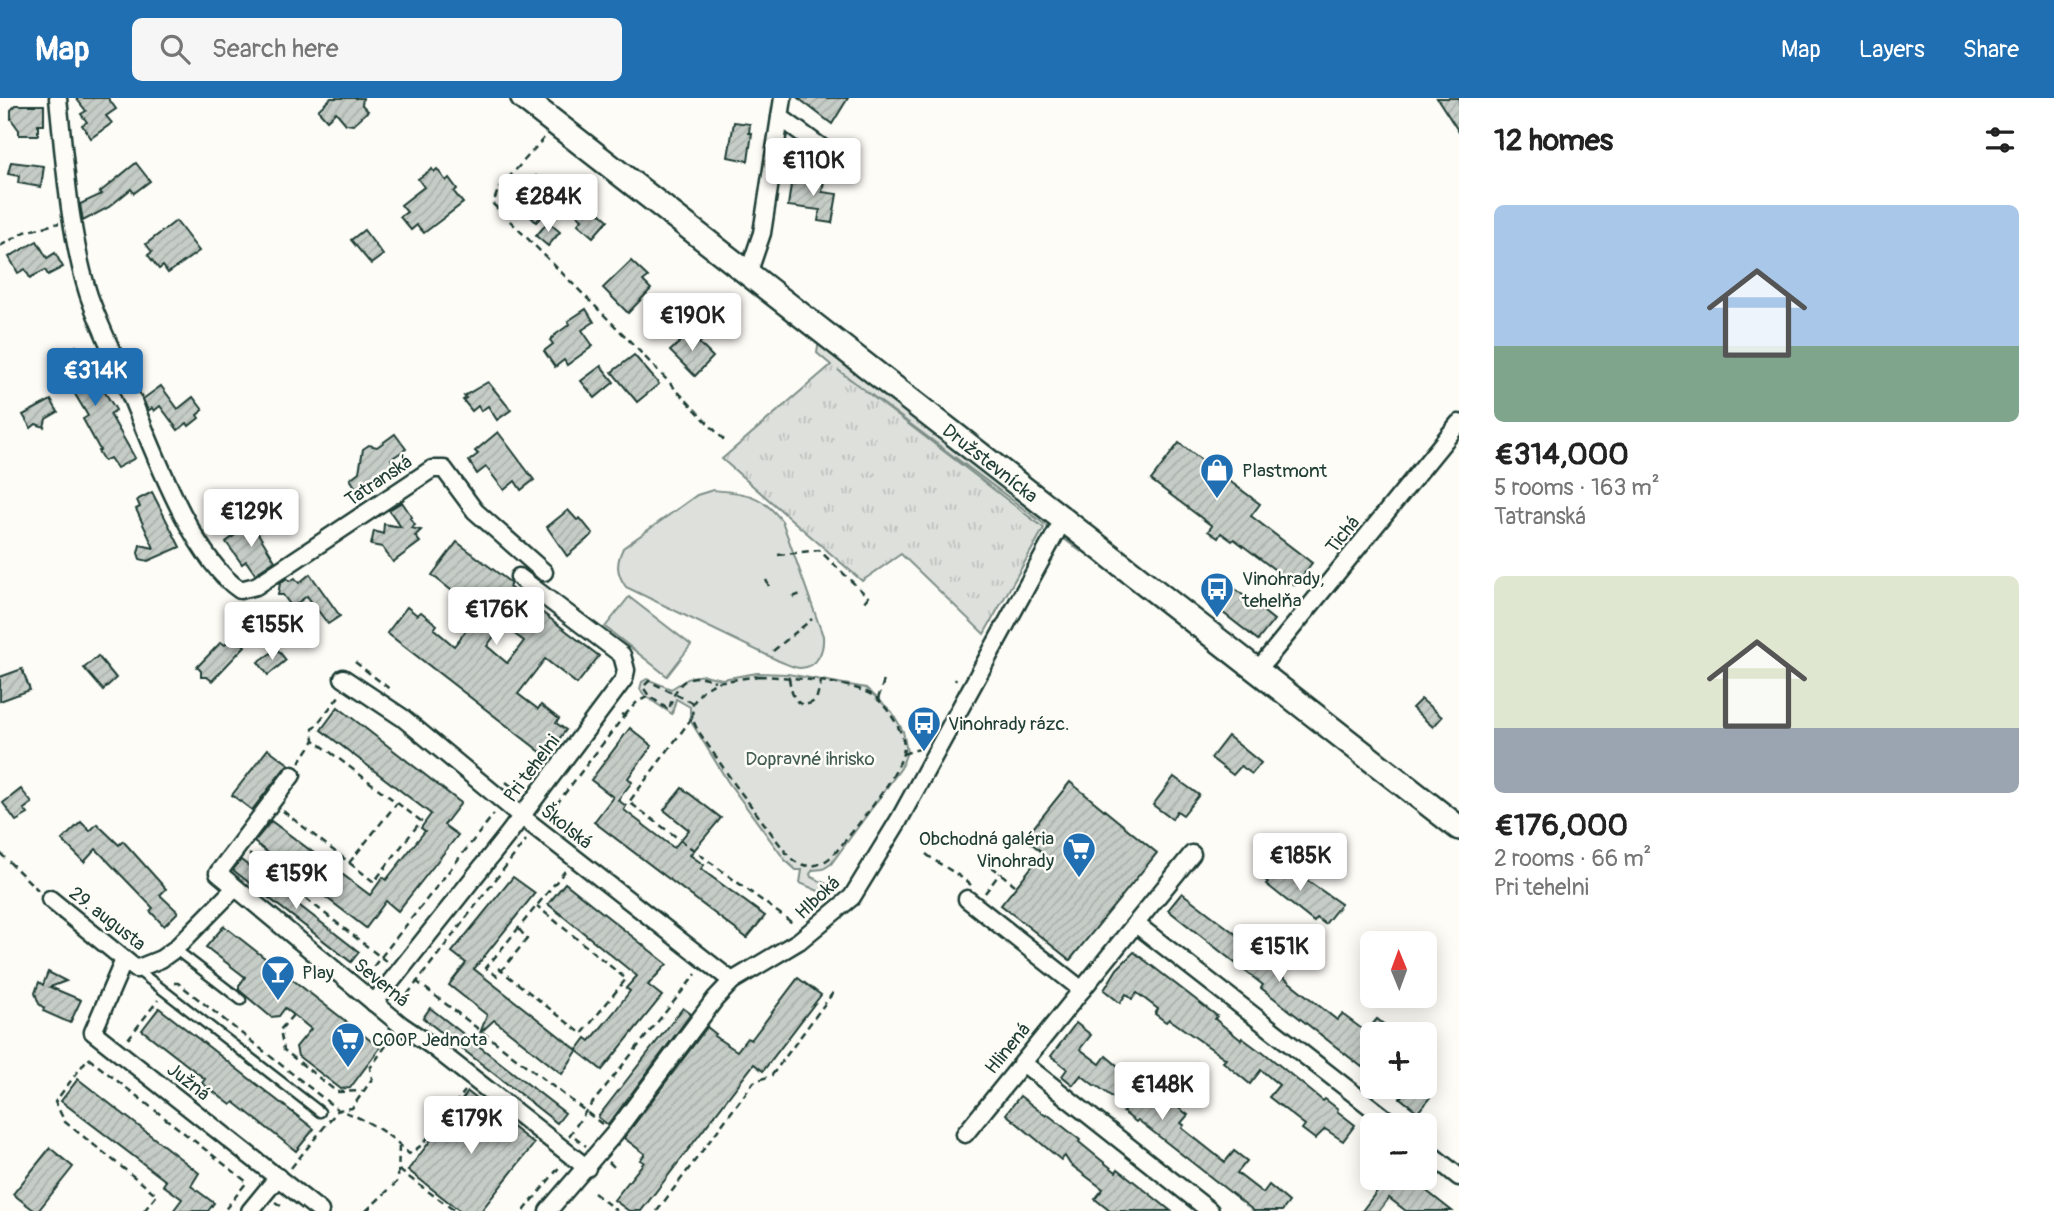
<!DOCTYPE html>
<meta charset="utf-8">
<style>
body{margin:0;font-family:Pangolin,sans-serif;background:#f6f6f6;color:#222;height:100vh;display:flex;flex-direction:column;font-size:26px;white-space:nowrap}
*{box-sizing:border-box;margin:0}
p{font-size:23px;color:#767676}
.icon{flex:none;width:38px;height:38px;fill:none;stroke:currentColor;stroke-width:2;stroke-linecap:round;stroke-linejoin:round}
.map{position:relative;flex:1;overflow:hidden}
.side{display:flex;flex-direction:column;background:#fff;width:595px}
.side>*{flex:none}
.needle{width:46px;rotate:359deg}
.controls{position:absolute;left:1360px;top:833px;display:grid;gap:14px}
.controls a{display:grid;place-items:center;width:77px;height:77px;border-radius:10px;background:#fff;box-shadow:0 4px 18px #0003;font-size:35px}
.price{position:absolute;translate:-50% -60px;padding:0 16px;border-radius:7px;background:#fff;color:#222;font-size:23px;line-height:46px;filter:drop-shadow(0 2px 4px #0008)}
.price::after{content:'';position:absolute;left:50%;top:42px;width:21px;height:16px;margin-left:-10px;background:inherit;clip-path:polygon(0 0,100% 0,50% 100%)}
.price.current{background:#1f6fb2;color:#fff}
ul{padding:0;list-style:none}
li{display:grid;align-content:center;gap:14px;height:371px;padding:0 35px}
li span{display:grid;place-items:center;height:217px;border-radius:10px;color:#555}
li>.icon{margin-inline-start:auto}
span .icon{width:126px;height:126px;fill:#fffc;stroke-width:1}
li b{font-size:30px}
h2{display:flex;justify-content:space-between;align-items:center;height:84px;padding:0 35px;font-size:30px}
header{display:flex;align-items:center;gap:42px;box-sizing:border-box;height:98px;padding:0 35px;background:#1f6fb2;color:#fff}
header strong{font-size:33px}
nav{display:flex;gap:38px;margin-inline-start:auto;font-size:24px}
.search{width:490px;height:63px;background:#f6f6f6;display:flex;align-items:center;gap:18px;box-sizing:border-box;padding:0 24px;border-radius:10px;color:#767676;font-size:26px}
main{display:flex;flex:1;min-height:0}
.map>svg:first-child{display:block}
.grass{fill:url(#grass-tufts);stroke:#7e8e88;stroke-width:2}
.park{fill:#dde0db;stroke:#7e8e88;stroke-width:2}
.building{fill:url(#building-hatch);stroke:#1f3d34;stroke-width:2;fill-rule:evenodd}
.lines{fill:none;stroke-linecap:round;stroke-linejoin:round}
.lane-casing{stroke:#1f3d34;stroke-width:13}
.street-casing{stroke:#1f3d34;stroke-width:21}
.secondary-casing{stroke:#1f3d34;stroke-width:28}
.path{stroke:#1f3d34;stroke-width:2.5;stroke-dasharray:7 5;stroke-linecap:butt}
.lane{stroke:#fdfcf7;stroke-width:8}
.street{stroke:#fdfcf7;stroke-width:16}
.secondary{stroke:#fdfcf7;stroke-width:23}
.labels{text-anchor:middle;stroke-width:5;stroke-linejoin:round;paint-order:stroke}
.street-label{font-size:19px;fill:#1f3d34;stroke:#fdfcf7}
.poi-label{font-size:19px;fill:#1f3d34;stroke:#fdfcf7;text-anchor:start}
.park-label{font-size:19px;fill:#455e55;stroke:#fdfcf7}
</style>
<header>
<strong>Map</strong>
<div class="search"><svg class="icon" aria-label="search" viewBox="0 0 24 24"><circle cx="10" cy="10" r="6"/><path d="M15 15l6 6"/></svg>Search here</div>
<nav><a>Map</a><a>Layers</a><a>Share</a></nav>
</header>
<main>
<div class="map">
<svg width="1459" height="1113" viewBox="0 0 1459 1113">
<defs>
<pattern id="grass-tufts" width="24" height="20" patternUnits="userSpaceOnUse" patternTransform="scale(1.75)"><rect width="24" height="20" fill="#dde0db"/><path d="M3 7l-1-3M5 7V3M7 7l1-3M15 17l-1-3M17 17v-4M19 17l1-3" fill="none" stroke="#bdc1bd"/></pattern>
<pattern id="building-hatch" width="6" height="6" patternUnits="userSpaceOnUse" patternTransform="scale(1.75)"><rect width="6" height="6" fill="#c6cdc7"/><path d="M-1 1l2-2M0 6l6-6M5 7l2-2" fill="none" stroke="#aab1ac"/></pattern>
</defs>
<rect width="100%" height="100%" fill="#fdfcf7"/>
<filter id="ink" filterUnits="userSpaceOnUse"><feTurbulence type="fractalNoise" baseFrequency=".0143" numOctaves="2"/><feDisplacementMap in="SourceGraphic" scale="14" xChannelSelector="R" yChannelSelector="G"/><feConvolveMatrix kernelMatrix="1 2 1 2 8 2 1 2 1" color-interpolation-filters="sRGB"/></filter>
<g filter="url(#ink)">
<polygon class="grass" points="822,224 1074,419 1080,453 838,272 1044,430 984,536 901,456 862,483 722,361 831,267 817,255"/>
<g class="park">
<path d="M 713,392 C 746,395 761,396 782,423 L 823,538 C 824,552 818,570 800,570 C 794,570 785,565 779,563 L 626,489 C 616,475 616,465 623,450 L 697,397 Z"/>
<polygon points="629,499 691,547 667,578 605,529"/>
<polygon points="757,575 788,576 866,590 892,614 903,633 907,654 901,670 831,766 823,771 813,772 810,776 811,779 829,787 825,796 800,785 802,772 796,772 785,762 728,684 690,622 690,609 676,601 672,616 645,598 640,591 642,584 647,581 671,591 691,579 704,577 722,581"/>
</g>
<g class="building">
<polygon points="76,0 108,0 116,11 106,18 112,25 91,40 82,27 87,24 81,16 86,13"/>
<polygon points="331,0 363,0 362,7 368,13 353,27 346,26 336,14 327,22 318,12"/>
<polygon points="798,0 848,0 832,26"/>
<polygon points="1437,0 1459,0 1459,34"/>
<polygon points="16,7 44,7 44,27 38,27 38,37 19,37 19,32 11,21 11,12"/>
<polygon points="734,24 750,26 749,35 752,35 748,63 728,59"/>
<polygon points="11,64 44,68 41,89 18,85 19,78 8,76"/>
<polygon points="136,65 150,83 134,95 131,91 109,109 83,123 80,106 102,96 100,94"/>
<polygon points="432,71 434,74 437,71 446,83 449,80 457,91 454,94 463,105 424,135 417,127 411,132 400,119 407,114 401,107 424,89 418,81"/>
<polygon points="536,78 559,101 536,124 513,101"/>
<polygon points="792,79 824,83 822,94 837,96 832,125 818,123 820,112 788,108"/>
<polygon points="577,95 608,122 593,139 578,126 582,121 567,107"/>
<polygon points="176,123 199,153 168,175 163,168 159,171 148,157 152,154 146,146"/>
<polygon points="548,124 560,134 548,148 536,138"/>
<polygon points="364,132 383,157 371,166 351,142"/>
<polygon points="37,143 47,160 55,155 63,169 48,177 45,172 30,180 25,171 18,175 9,159"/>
<polygon points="631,163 648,179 643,183 651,191 628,215 603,190"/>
<polygon points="586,211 594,224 582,232 593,248 567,267 564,262 555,269 544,253 553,246 550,242 555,237 570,226 568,223"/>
<polygon points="693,232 703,242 699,245 713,259 695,278 670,253"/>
<polygon points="76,248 116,312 110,316 135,360 117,370 110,360 104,363 98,353 100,352 83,321 88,318 54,261"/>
<polygon points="634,257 659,286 637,304 612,274"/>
<polygon points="601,268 614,284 595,300 581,283"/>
<polygon points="488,284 511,312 497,322 488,308 481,313 478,308 472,313 463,302 466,300 464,298"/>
<polygon points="161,288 178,311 193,299 203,312 197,317 199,320 189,328 187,325 178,332 160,308 154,313 152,310 148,313 143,301"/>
<polygon points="51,302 58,314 46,321 44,329 36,326 31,330 23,317"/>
<polygon points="498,334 534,382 521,392 515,383 504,392 486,369 477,376 469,363 478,356 475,353"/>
<polygon points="395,336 406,351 391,361 396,368 394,378 389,377 375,387 374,392 367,392 360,396 350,381 359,374 363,351 369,347 377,349"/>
<polygon points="1179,345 1260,406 1251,418 1312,465 1295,487 1234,441 1232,443 1221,435 1218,440 1208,433 1212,428 1151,382"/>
<polygon points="152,394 180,449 148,463 140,461 138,455 140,447 154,450 136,411 140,409 137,402"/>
<polygon points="402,404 412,419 410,420 415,427 411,430 421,432 415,438 420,444 393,464 382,449 371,447 374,433 383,436 384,426 401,429 389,412"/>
<polygon points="568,412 577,422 580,420 593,436 567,458 547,429"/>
<polygon points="248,427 254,434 256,432 275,463 255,476 246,463 242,466 226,444"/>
<path d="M 457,444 L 511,485 L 509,489 L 599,558 L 577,586 L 545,561 L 518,596 L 538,611 L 541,607 L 559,621 L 556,625 L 566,632 L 546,658 L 387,535 L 407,509 L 417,517 L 421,514 L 437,527 L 434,531 L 454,548 L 480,515 L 432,477 ZM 502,527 L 524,543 L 507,565 L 487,548 Z"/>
<polygon points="310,476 340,518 328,526 307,498 292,509 283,497 278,497 280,485 287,480 290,483 295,480 299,485"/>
<polygon points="1229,486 1274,522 1258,542 1213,507"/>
<polygon points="234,538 245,548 212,583 207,579 201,579 201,573 197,569 221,544 225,547"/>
<polygon points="277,551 286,562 268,577 258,564"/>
<polygon points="98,558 116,580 103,592 84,570"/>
<polygon points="22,571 30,592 0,603 0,579"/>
<polygon points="1421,601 1442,619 1433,629 1412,610"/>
<polygon points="338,609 461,705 444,727 458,737 398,813 386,803 366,830 254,744 271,723 370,797 383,779 386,782 425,733 421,730 431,716 321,632"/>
<polygon points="630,630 652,648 628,680 632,684 618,702 626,708 624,712 674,750 689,732 664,712 682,690 721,720 690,757 704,767 701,771 765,818 747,840 594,724 613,699 591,682"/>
<polygon points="1228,638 1261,665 1252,676 1241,668 1233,677 1211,660"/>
<polygon points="268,651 290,667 284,671 252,712 232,697"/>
<polygon points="1174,679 1199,697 1183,717 1177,713 1172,721 1153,707"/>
<polygon points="1070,684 1157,755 1070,862 1001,807 1043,755 1025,740"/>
<polygon points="21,691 32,705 24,711 28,716 16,723 3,705"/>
<polygon points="81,724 90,733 97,726 119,747 123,743 166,791 160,797 178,814 164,828 150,813 153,810 96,751 84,764 62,742"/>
<polygon points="241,762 359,854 351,864 233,772"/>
<polygon points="1271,764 1279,770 1282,765 1341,806 1325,826 1317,820 1314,824 1266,786 1268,784 1260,778"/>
<polygon points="513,779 535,795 474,871 577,952 586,940 590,943 615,913 630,893 626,890 637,878 548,806 565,785 667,866 648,887 662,898 602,972 577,953 562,976 494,922 480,935 487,917 449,887 466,865 452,854"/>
<polygon points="1182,795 1258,853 1270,864 1268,867 1337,922 1342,916 1366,934 1377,921 1396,936 1369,936 1372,939 1372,956 1362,969 1261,890 1263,887 1168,812"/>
<polygon points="224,828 380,950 350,990 341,991 298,958 296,949 311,931 285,910 279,918 271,919 239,892 239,888 245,879 206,849"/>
<polygon points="1134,854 1217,918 1215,921 1241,942 1242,940 1261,954 1262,953 1323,1003 1325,1001 1338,1011 1337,1013 1355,1027 1343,1043 1325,1031 1315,1041 1302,1031 1305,1027 1269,999 1279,987 1261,972 1250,986 1223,964 1226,961 1169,921 1166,924 1155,916 1158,911 1137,895 1132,901 1126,896 1120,905 1104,892 1117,871"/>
<polygon points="48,874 66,883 50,889 81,902 70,925 43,913 44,910 39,906 35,895 39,884 43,887"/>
<polygon points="798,880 821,897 763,973 754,966 641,1113 629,1113 614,1102 644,1064 640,1062 645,1056 624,1040 707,929 716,936 714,938 737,953 747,940 751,942"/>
<polygon points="159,910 314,1031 296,1053 234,1004 231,1007 202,985 205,981 142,932"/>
<polygon points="430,910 565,1015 557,1025 423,920"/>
<polygon points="683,910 691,916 608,1027 598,1019"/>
<polygon points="1076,925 1091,937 1080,951 1100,966 1106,958 1125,974 1121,980 1163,1013 1171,1004 1188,1017 1181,1025 1184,1027 1182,1030 1225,1064 1234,1053 1247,1063 1237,1075 1263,1095 1269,1087 1289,1104 1282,1113 1254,1113 1138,1022 1136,1024 1123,1014 1125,1012 1118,1007 1120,1005 1096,987 1095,988 1081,977 1073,987 1062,978 1067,971 1051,958"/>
<polygon points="78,981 199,1075 191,1088 214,1105 208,1113 173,1113 182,1101 163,1087 166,1083 61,1003"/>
<polygon points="1409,989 1421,989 1432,997 1418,1014 1400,1000"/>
<polygon points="468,994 534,1046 481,1113 460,1113 408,1072"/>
<polygon points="1020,998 1046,1018 1047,1016 1080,1042 1079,1044 1096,1058 1116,1074 1118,1071 1171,1113 1110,1113 1095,1101 1103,1091 1070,1066 1065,1058 1061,1062 1006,1016"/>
<polygon points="50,1050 73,1069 38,1113 35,1113 13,1096"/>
<polygon points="1387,1080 1410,1080 1452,1113 1406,1113 1389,1100 1379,1113 1362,1113"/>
</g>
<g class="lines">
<g class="lane-casing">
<g id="lane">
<polyline points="175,851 241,902"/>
<polyline points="136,871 320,1014"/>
</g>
</g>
<g class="street-casing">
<g id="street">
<path d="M 58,0 C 65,65 69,133 88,195 C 98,225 113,254 125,284 C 149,340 190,459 240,492 L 256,488 L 432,371 L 444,371 L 475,413 L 544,474"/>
<polyline points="780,19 847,68"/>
<polyline points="748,176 762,135 783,0"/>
<polyline points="1257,573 1459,325"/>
<polyline points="343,580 403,620 521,718 732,883"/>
<polyline points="292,677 218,775 401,927 432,948 587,1070"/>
<polyline points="50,801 136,871 161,861 175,851 235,790"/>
<polyline points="967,801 1082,892"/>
<polyline points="1136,826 1394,1027"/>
<polyline points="124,862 93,934 320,1113"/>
<polyline points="374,905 509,735 624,581 626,572 622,557 519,479"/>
<polyline points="1023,965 1210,1113"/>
<polyline points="965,1036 1192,756"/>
<polyline points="1424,1051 1459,1079"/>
<polyline points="250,1113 278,1079"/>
<polyline points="548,1113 614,1036 715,901 732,883 799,843 852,799 899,722 1063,422"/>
</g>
</g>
<g class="secondary-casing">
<g id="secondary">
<path id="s1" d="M 523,0 L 1459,730"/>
</g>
</g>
<g class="path">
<polyline points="544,40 498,92 493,106 625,238 724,342"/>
<polyline points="0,148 25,134 59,125"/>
<polyline points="778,457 819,452 868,499 864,504 866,506"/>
<polyline points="766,482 769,488"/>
<polyline points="793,499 803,495"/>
<polyline points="773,553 812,521"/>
<polyline points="355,564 391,592"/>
<path d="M 759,578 C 787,579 842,583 866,594 C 879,599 889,613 896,625 C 901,634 906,645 903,655 C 896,683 855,730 836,754 C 822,769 807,773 790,760 L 733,684 L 697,631 L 692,620 L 693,605 L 702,593 L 717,584 Z"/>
<path d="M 789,580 C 791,595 796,616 816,602 L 821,584"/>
<polyline points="955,583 956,581"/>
<polyline points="878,601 884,582"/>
<path d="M 693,605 L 649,583 L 643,589 L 649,598 L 669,612 C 675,587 687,571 715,583"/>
<polyline points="624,618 637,604 649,598"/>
<polyline points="692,620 629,704 795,827"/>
<polyline points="903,656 919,651"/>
<polyline points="299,665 314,642"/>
<polyline points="506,684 520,695"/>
<polyline points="283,713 374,784 421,723 314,642 313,631 340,597"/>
<polyline points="549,716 624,618 619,614"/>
<polyline points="0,755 38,792"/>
<polyline points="249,756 387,864"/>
<path d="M 926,756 C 941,768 956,774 971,787"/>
<polyline points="982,761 1015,787"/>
<polyline points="349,765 397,705"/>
<polyline points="985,795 1000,775"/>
<polyline points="519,831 527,841 497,878 486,870 565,773"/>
<polyline points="498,870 582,936 626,881 537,808"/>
<polyline points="366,878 494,716"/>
<polyline points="416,883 602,1026"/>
<path d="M 174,885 L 178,885 L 338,1012 C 363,1019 391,1036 409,1056 L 422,1047 L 465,993"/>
<polyline points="400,906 526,742"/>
<polyline points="293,917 280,932 284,952 337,994 364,993"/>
<polyline points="128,941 158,902"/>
<polyline points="569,1038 586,1013 696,876"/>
<polyline points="575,1039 586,1048"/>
<polyline points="609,1064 614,1069"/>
<polyline points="291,1070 338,1012 352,1010 372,981 370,970 393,938"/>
<polyline points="399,1072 455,1113"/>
<polyline points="594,1095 617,1113"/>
<polyline points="275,1104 284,1110"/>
<polyline points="144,1113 157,1097 65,1024 55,1004 88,960 247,1084 224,1113"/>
<polyline points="366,1113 398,1083 399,1046"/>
<polyline points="524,1113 561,1067"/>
<polyline points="657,1113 754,984 772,977 835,892"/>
</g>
<use href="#lane" class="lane"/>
<use href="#street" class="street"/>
<use href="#secondary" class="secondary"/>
</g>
</g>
<defs>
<g id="shop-pin" transform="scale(1.75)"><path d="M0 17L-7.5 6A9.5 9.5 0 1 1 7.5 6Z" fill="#1f6fb2" stroke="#fdfcf7"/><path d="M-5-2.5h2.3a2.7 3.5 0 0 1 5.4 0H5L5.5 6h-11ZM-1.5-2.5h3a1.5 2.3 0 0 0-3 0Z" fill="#fff"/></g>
<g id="bus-pin" transform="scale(1.75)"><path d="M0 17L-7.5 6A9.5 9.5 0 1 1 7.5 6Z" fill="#1f6fb2" stroke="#fdfcf7"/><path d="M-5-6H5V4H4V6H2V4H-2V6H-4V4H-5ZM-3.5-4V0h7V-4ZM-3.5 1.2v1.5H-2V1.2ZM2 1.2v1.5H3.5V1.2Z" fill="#fff"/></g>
<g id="supermarket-pin" transform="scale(1.75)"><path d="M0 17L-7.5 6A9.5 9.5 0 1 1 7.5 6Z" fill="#1f6fb2" stroke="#fdfcf7"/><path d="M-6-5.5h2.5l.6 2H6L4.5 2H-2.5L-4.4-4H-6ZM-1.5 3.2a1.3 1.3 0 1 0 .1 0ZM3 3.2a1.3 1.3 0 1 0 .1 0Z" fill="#fff"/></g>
<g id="bar-pin" transform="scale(1.75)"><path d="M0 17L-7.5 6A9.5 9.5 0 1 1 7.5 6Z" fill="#1f6fb2" stroke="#fdfcf7"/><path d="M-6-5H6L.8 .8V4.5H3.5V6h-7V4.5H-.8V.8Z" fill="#fff"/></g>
</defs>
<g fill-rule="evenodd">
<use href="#shop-pin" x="1217" y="372"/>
<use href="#bus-pin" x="1217" y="491"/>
<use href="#bus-pin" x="924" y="625"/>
<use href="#supermarket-pin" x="1079" y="751"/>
<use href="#bar-pin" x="278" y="874"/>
<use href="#supermarket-pin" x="348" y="941"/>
</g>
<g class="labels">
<g class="street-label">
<text dy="7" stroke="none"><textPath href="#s1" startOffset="593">Družstevnícka</textPath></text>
<text transform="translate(378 382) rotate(-34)" y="7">Tatranská</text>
<text transform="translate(1342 436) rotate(-51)" y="7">Tichá</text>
<text transform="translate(531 670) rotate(-53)" y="7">Pri tehelni</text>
<text transform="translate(567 728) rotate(38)" y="7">Školská</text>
<text transform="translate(817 799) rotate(-43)" y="7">Hlboká</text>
<text transform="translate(108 820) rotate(38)" y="7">29. augusta</text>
<text transform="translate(382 884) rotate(39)" y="7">Severná</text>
<text transform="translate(1007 950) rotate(-51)" y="7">Hlinená</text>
<text transform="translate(189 983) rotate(38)" y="7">Južná</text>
</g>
<g class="poi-label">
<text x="1242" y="379">Plastmont</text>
<text x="1242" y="487">Vinohrady,<tspan x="1242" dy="22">tehelňa</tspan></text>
<text x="948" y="632">Vinohrady rázc.</text>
<text x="1054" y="747" text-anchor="end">Obchodná galéria<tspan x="1054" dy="22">Vinohrady</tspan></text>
<text x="302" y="881">Play</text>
<text x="372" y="948">COOP Jednota</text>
</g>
<g class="park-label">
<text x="810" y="667">Dopravné ihrisko</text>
</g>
</g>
</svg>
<div class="controls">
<a><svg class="needle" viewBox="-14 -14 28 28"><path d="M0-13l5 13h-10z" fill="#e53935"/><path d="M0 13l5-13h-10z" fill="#767676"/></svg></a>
<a>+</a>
<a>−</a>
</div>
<b class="price" style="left:813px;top:100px">€110K</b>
<b class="price" style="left:548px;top:136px">€284K</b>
<b class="price" style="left:692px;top:255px">€190K</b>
<b class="price current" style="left:95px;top:310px">€314K</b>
<b class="price" style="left:251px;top:451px">€129K</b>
<b class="price" style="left:496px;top:549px">€176K</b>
<b class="price" style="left:272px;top:564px">€155K</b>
<b class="price" style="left:1300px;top:795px">€185K</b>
<b class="price" style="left:296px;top:813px">€159K</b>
<b class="price" style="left:1279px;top:886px">€151K</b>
<b class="price" style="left:1162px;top:1024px">€148K</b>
<b class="price" style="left:471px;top:1058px">€179K</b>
</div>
<section class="side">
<h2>12 homes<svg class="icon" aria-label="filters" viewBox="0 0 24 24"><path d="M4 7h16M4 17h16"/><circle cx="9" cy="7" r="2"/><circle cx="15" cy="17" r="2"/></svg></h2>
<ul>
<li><span style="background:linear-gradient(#a9c7e8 65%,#7fa58c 0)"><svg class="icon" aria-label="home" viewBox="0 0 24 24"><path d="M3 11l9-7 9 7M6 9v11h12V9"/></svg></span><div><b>€314,000</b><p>5 rooms · 163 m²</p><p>Tatranská</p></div></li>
<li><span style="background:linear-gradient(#dfe7d0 70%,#9aa5b1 0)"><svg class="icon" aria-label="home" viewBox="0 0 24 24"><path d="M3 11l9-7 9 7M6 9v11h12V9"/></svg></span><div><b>€176,000</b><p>2 rooms · 66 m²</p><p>Pri tehelni</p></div></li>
</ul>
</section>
</main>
